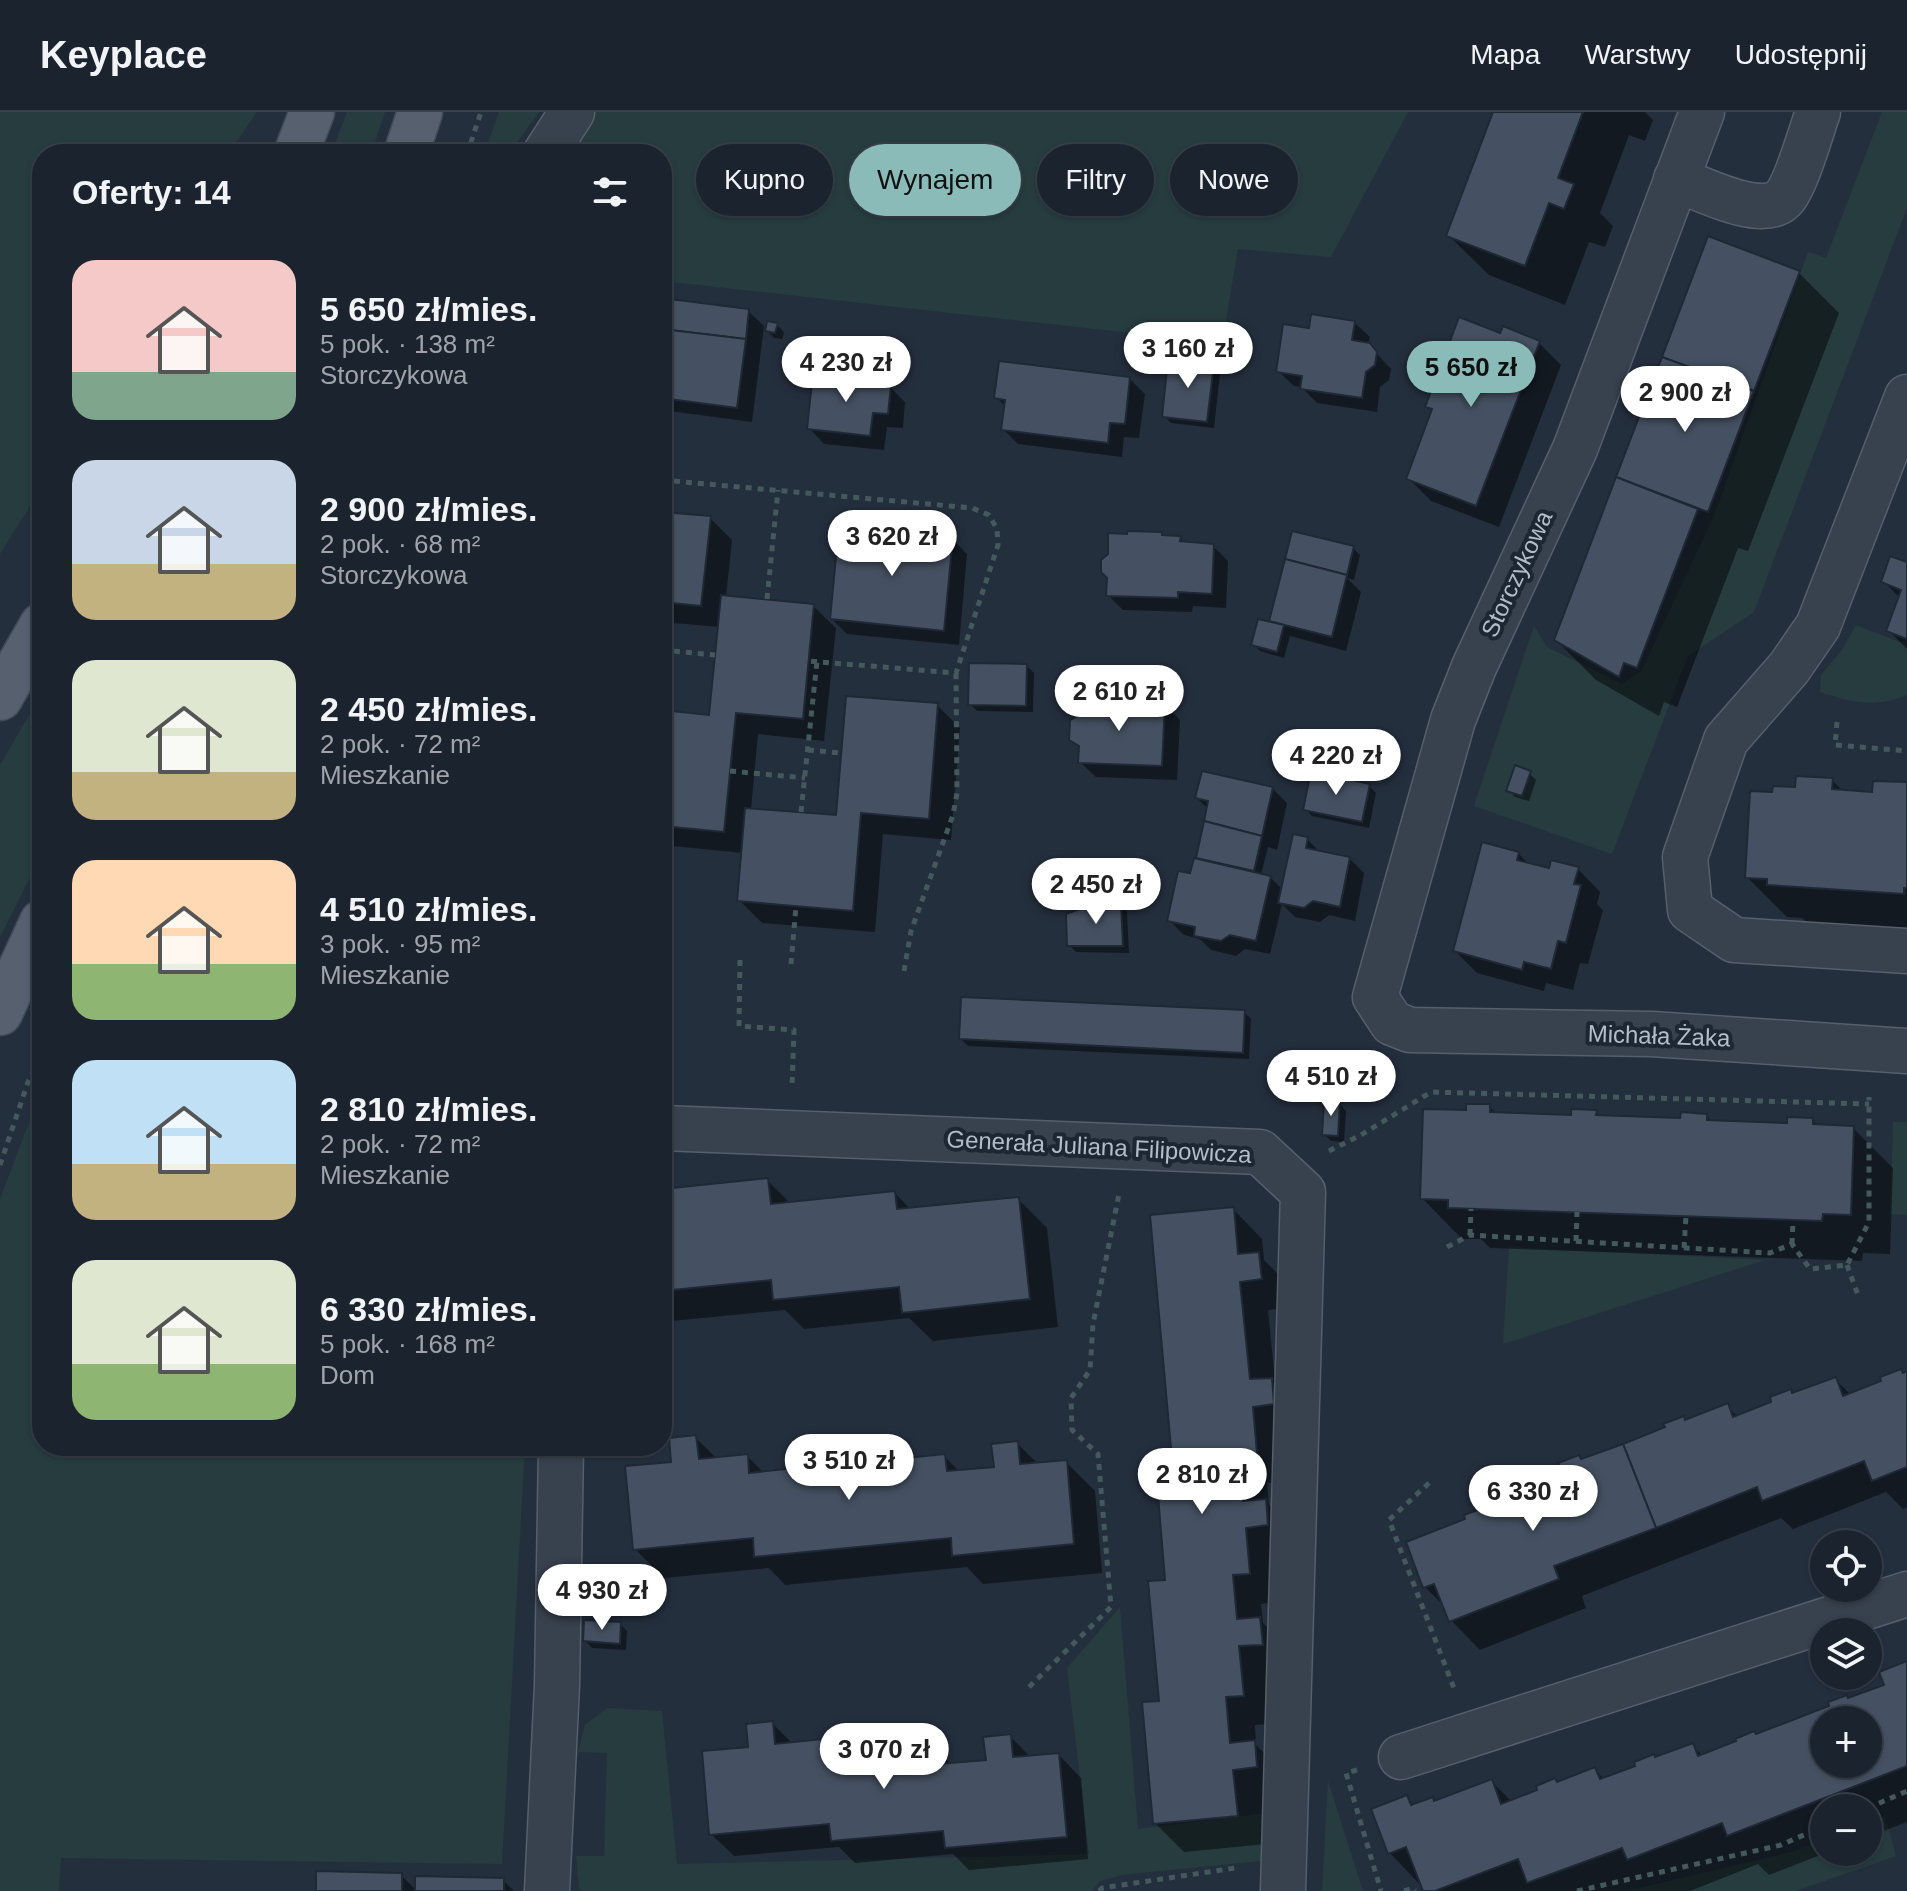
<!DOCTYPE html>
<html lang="pl">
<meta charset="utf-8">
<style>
body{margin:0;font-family:Arial,sans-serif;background:#242b36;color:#f1f3f6;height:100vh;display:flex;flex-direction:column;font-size:30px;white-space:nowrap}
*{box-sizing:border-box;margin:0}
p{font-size:26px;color:#a0a4aa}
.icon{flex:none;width:44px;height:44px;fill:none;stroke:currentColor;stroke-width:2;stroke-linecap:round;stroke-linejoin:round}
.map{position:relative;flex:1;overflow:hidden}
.details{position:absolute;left:32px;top:32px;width:640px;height:1312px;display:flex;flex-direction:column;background:#1b232e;border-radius:32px;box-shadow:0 2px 6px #0004,0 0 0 2px #39404a}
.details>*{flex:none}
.banner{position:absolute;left:696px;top:32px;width:760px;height:72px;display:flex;gap:16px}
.buttons{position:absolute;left:1810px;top:1418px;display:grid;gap:16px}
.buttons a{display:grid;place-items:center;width:72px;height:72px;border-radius:50%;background:#1b232e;box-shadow:0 2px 6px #0004,0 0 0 2px #39404a;font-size:40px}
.price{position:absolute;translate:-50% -68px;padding:0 18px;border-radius:28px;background:#fff;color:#222;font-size:26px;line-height:52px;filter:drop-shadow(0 2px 4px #0008)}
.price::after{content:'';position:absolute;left:50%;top:48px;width:24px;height:18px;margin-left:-12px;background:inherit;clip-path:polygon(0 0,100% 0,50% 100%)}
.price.current{background:#8bbbb9;color:#111}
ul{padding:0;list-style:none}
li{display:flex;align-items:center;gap:24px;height:200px;padding:0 40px}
li span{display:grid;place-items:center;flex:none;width:224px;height:160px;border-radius:24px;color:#555}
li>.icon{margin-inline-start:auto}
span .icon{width:96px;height:96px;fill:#fffc;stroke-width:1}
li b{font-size:34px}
h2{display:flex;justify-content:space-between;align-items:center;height:96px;padding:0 40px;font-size:34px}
.chip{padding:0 28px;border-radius:36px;background:#1b232e;box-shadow:0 2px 6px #0004,0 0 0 2px #39404a;font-size:28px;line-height:72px}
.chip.current{background:#8bbbb9;color:#111}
header{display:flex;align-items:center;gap:48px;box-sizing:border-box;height:112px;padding:0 40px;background:#1b232e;border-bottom:2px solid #39404a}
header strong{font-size:38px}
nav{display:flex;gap:44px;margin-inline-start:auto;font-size:28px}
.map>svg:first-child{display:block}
.green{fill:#263c3f}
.shadow{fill:#0007;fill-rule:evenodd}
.building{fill:#455162;stroke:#1f2835;stroke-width:2;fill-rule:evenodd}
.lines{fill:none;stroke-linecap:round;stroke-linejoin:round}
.minor-casing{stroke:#565f6c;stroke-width:47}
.major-casing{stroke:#414a57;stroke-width:47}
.path{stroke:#44595c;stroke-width:5;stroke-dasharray:6 6;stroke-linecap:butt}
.minor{stroke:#38414e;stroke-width:44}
.major{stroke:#56606e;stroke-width:44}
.labels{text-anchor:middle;stroke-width:8;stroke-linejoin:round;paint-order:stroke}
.street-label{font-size:24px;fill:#b4bcc9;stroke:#1d2633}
</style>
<header>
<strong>Keyplace</strong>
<nav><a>Mapa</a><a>Warstwy</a><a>Udostępnij</a></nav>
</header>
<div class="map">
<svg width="1907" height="1779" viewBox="0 0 1907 1779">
<rect width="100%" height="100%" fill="#242f3e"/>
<g class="green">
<polygon points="0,0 257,0 228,42 42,42 42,375 0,442"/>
<polygon points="347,0 385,0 371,42 331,42"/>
<polygon points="499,0 539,0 509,42 484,42"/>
<polygon points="591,0 1408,0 1331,145 1238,137 1222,231 662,169 662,42 562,42"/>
<polygon points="1882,0 1907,0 1907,96 1754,500 1688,544 1612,742 1474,694 1534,514 1547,535 1622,572 1641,559 1715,401 1808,140 1826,146"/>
<path d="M 1856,513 L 1907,533 L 1907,583 C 1875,596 1852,591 1820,580 L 1821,563 L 1842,538 Z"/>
<polygon points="42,581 42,742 0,825 0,653"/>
<polygon points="42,976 42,1334 525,1334 502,1752 61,1746 59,1779 0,1779 0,1087"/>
<polygon points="1893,1010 1907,1010 1907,1103 1890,1102"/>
<polygon points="1509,1135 1765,1148 1503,1232"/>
<polygon points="1120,1495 1138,1717 1267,1701 1271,1748 1122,1763 1100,1769 1092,1779 582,1779 579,1776 576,1744 604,1744 607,1641 578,1640 585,1613 607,1596 662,1599 677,1752 1089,1742 1067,1556"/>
<polygon points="1328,1669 1363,1779 1322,1779"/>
<polygon points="1885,1704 1896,1744 1796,1779 1626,1779 1795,1739 1824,1727 1824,1740 1868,1740 1868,1710"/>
</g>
<g class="shadow">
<polygon points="1495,0 1645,0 1653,8 1645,29 1629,23 1600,101 1613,114 1605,135 1589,130 1565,193 1489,163 1448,123"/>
<polygon points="949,60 956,67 953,83 949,83 954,88 951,106 902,100 895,93 898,76 892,75 885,68"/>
<polygon points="1709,126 1799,161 1839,201 1748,439 1738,436 1677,595 1664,590 1659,604 1596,568 1556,528"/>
<polygon points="662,188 748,199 764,214 752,310 662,298"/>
<polygon points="1354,210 1370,225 1368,232 1391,257 1389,268 1380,275 1377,300 1317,291 1301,275 1294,274 1278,259 1311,218"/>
<polygon points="777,213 784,220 782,227 774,226 767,219"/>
<polygon points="1501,223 1539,231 1561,253 1499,415 1431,389 1408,366 1433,301 1427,295"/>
<polygon points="1213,254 1220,261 1214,316 1171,311 1164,304"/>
<polygon points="1130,267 1145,282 1139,326 1124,325 1122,345 1018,332 1003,317 1006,295 996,285"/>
<polygon points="875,270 878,273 890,275 905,290 903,316 887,315 884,338 824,332 809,316"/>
<polygon points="662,401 710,406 732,428 726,485 813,494 836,516 824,629 758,622 751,698 838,706 937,593 960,616 951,728 883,722 875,820 762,811 739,788 743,741 662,733 662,600 711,605 720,515 662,510"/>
<polygon points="1164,426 1180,426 1185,432 1213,434 1228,449 1226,496 1193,494 1192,500 1123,498 1108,483"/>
<polygon points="952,427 967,442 959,533 847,522 832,507"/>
<polygon points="1353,436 1360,443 1354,468 1347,466 1361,480 1346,539 1290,524 1284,546 1260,539 1253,532 1276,513 1271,509"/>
<polygon points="1907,452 1907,537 1888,518 1900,486 1883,469"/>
<polygon points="1027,554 1034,561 1033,600 977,599 970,592"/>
<polygon points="1165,593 1180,608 1177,668 1096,665 1080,650 1081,637 1071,627"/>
<polygon points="1529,661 1536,668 1529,689 1515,685 1508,678"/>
<polygon points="1832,668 1844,680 1874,682 1907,672 1907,819 1809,813 1802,806 1787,805 1747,765 1774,682"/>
<polygon points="1369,674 1376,681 1369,716 1312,704 1305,697"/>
<polygon points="1272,676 1287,691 1277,738 1268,735 1261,763 1270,765 1283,778 1307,727 1321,741 1349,746 1364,761 1355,809 1329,803 1320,810 1295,805 1282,792 1270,842 1245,837 1236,844 1211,838 1200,827 1184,823 1169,808 1197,748 1208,697 1197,686"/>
<polygon points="1518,741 1530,753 1551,759 1578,757 1600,780 1597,792 1603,798 1588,852 1580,851 1573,878 1546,871 1544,879 1477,861 1455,839"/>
<polygon points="1120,793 1127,800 1129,841 1076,840 1069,833"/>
<polygon points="1244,900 1251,907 1249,947 968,934 961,927"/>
<polygon points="1339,992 1346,999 1344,1030 1331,1029 1324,1022"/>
<polygon points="1489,994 1497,1002 1573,1005 1596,1000 1601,1005 1682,1009 1706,1003 1713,1010 1789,1014 1812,1008 1819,1014 1853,1016 1893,1056 1890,1142 1863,1141 1862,1149 1490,1136 1481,1127 1462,1127 1422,1086 1468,1000"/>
<polygon points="767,1068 791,1092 895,1081 911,1098 1018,1087 1047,1116 1058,1215 933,1229 909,1206 804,1217 785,1198 672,1209 662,1199 662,1079"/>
<polygon points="1233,1097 1262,1127 1264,1148 1287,1171 1290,1196 1268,1198 1285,1369 1267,1371 1269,1393 1294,1418 1279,1490 1261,1492 1263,1511 1289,1537 1272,1612 1255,1613 1256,1633 1283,1659 1285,1684 1262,1686 1266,1732 1184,1740 1155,1711 1175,1348"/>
<polygon points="1907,1262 1907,1395 1903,1397 1886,1380 1793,1417 1781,1406 1582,1484 1586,1496 1480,1538 1451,1508 1445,1495 1425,1475 1467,1409 1482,1398 1487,1403 1527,1387 1582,1349 1668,1316 1683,1306 1687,1309 1727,1294 1738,1305 1835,1267 1851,1283"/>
<polygon points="894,1325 916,1347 944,1344 960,1360 996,1357 1017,1331 1039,1353 1066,1350 1095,1379 1102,1461 983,1472 967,1455 785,1473 769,1456 664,1466 635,1437 674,1352 696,1326 717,1347 747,1344 764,1361 797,1357 818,1330 841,1354 873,1351"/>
<polygon points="620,1512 627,1519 626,1538 592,1536 585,1529"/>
<path d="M 1907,1551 L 1907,1710 L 1868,1725 L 1868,1696 L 1824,1696 L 1824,1740 L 1828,1740 L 1769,1763 L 1758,1752 L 1690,1779 L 1426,1779 L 1390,1741 L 1406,1686 L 1415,1694 L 1432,1687 L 1436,1691 L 1491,1669 L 1512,1690 L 1595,1658 L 1604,1667 L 1692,1634 L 1703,1644 L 1887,1574 ZM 1824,1608 L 1868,1608 L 1868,1652 L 1824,1652 Z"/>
<polygon points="772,1611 793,1632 822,1629 839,1646 869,1643 891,1615 914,1639 935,1637 952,1653 988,1650 1010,1624 1031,1646 1059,1643 1081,1666 1088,1747 969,1758 953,1742 855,1751 839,1735 734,1744 711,1722 751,1637"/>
<polygon points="401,1763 417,1779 503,1768 514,1779 318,1779"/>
</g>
<g class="building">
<polygon points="1493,0 1583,0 1558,66 1574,72 1564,97 1549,91 1525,154 1446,124"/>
<polygon points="893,50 949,58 946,77 883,69 885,58 891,59"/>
<polygon points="896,71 948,79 944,100 893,94"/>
<polygon points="1708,124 1800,159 1754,279 1662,245"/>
<polygon points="662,186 749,197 746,227 662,217"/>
<polygon points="1311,202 1355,209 1352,228 1370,231 1377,240 1375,253 1366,260 1362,286 1300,277 1302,264 1276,260 1283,212 1309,216"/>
<polygon points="1459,205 1500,221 1503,214 1540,229 1476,394 1406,367 1432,297 1425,295"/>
<polygon points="767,209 778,211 775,221 765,219"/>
<polygon points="662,217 746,227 737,296 662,286"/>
<polygon points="1662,245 1754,279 1708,400 1616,365"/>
<polygon points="1168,247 1214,252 1207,310 1162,305"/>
<polygon points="999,249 1130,265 1125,312 1110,311 1108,331 1001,318 1005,288 994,286"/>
<polygon points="813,261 876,268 876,271 891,273 888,302 873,301 870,324 807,317"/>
<polygon points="1616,365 1698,397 1637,556 1624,551 1619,565 1554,528"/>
<polygon points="662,400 711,404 701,494 662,490"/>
<polygon points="839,414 953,425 944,519 830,507"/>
<polygon points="1127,419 1162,420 1162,423 1181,424 1180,429 1214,432 1212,482 1178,480 1178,486 1106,484 1107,466 1101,460 1101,448 1108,442 1108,421 1127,422"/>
<polygon points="1292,419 1354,434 1347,463 1285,447"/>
<polygon points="1890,444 1907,450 1907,527 1886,519 1901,478 1881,470"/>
<polygon points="1285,447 1347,463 1332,525 1269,509"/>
<polygon points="721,483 814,492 803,607 736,601 724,720 662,714 662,598 709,603"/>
<polygon points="1258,507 1284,513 1277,540 1251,533"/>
<polygon points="969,551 1027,552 1026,594 968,593"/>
<polygon points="846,584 938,591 929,707 861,701 853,799 737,789 745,696 836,703"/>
<polygon points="1082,587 1165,591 1162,654 1078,651 1079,634 1069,628 1070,608 1081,602"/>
<polygon points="1515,653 1531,659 1522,684 1506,679"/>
<polygon points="1202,659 1273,675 1262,724 1204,709 1208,689 1195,686"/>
<polygon points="1311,659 1370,672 1362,710 1303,698"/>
<polygon points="1796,664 1833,666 1832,677 1872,680 1873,669 1907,670 1907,776 1904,776 1904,782 1767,773 1767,767 1745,766 1750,679 1772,680 1773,674 1795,675"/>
<polygon points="1204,709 1262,724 1254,759 1196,746"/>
<polygon points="1293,722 1308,725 1306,736 1350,745 1340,795 1313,789 1304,796 1278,791"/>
<polygon points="1482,730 1519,740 1517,748 1549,756 1551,748 1579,755 1574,772 1581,773 1566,831 1558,829 1551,857 1524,850 1522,858 1453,839"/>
<polygon points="1194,746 1271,764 1256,829 1230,823 1221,829 1194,824 1195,815 1167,809 1178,759 1190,761"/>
<polygon points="1095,791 1121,791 1123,834 1067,834 1066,802"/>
<polygon points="961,885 1245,898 1243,941 959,927"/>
<polygon points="1324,989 1340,990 1338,1024 1322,1023"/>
<polygon points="1466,992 1490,992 1490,1000 1571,1003 1571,997 1597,998 1596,1003 1680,1006 1681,1000 1707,1002 1707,1008 1787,1011 1787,1005 1813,1006 1813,1012 1854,1014 1851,1103 1823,1102 1822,1109 1448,1096 1448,1088 1420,1087 1423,997 1466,998"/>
<polygon points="768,1066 771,1092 895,1079 897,1097 1019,1085 1030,1187 902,1201 899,1175 773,1188 771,1168 662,1179 662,1077"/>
<polygon points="1234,1095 1238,1142 1259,1140 1261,1160 1262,1167 1240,1170 1250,1267 1272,1266 1274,1292 1253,1295 1257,1341 1239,1342 1243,1389 1266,1387 1268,1413 1246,1416 1250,1462 1233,1463 1237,1507 1260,1505 1263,1533 1239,1534 1244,1584 1226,1585 1230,1631 1255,1628 1257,1655 1233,1658 1238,1704 1153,1712 1142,1590 1159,1589 1148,1469 1165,1468 1155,1347 1172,1347 1150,1103"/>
<polygon points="1901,1257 1903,1261 1907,1259 1907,1355 1872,1369 1864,1349 1762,1389 1757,1375 1656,1416 1623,1332 1665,1315 1663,1312 1684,1304 1685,1308 1728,1291 1733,1305 1771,1290 1770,1285 1791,1277 1792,1281 1836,1265 1843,1284 1881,1269 1880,1265"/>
<polygon points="696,1323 699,1347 748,1342 749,1361 795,1356 792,1331 819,1328 822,1353 870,1349 868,1325 895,1323 897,1347 945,1342 947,1359 994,1355 991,1332 1018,1329 1020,1352 1067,1348 1074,1432 952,1444 951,1426 754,1445 753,1426 633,1438 625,1354 671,1350 669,1326"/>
<polygon points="1623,1332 1656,1416 1554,1454 1559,1467 1449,1510 1434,1472 1423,1476 1406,1430 1465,1407 1464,1403 1483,1396 1485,1401 1525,1386 1519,1372 1560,1356 1558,1351 1579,1343 1581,1347"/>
<polygon points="584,1508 621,1510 620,1532 583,1529"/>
<path d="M 1907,1549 L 1907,1654 L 1727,1724 L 1722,1711 L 1627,1748 L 1622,1736 L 1527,1771 L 1518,1747 L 1435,1779 L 1423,1779 L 1406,1735 L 1388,1742 L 1371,1697 L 1407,1683 L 1411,1693 L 1433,1685 L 1434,1689 L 1492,1667 L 1501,1692 L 1537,1678 L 1536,1674 L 1555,1666 L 1557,1670 L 1595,1655 L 1600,1667 L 1635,1654 L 1634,1650 L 1654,1642 L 1655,1645 L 1693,1631 L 1698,1644 L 1736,1629 L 1735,1627 L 1754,1619 L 1756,1622 L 1829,1594 L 1828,1590 L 1847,1583 L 1848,1586 L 1884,1573 L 1879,1560 ZM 1824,1608 L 1868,1608 L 1868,1652 L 1824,1652 Z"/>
<polygon points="773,1609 775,1632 823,1627 825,1645 867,1641 865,1616 892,1613 894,1639 936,1635 938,1652 986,1648 983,1625 1011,1622 1013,1645 1059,1641 1067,1725 945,1736 943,1719 831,1729 829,1712 709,1723 702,1639 748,1635 746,1612"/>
<polygon points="316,1759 402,1761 402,1779 316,1779"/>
<polygon points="415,1764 504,1766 504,1779 415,1779"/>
</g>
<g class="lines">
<g class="minor-casing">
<g id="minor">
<polyline points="1702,0 1575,337 1474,555 1453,608 1375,885 1392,911 1410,918 1652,922 1907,939"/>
<polyline points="545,42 572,0"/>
<path d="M 1676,67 C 1700,76 1762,108 1783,87 C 1796,74 1811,19 1818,0"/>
<polyline points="1907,285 1818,514 1789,556 1726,628 1685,745 1690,798 1734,828 1907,839"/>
<polyline points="662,1016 1260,1040 1303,1080 1283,1779"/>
<polyline points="1401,1645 1907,1482"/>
<polyline points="547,1779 557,1573 561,1334"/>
</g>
</g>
<g class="major-casing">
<g id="major">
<polyline points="296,42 312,0"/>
<polyline points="406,42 420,0"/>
<polyline points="0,586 42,513"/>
<polyline points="0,901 42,810"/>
</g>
</g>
<g class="path">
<polyline points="467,42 481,0"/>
<polyline points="662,368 972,396 989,403 997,417 998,433 956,561 808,549"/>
<polyline points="767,487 778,378"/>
<polyline points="662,538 715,543"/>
<polyline points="1837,610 1835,633 1907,639"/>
<polyline points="808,638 841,641"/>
<polyline points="730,659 805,666"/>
<polyline points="801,700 817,549"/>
<polyline points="740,848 739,914 794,918 792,975"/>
<polyline points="791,852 796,794"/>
<polyline points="904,859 911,819 953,703 957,681 956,561"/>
<polyline points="1329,1039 1361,1023 1431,980 1869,992"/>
<polyline points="0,1053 28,970 42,940"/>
<polyline points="1470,1123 1471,1097"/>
<polyline points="1576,1129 1577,1100"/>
<polyline points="1792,1132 1793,1108"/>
<polyline points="1447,1135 1470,1123 1770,1141 1792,1132 1810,1157 1847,1153 1869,1110 1869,985"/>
<polyline points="1684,1136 1686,1104"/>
<polyline points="1847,1153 1858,1183"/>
<polyline points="1429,1371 1389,1408 1455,1579"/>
<polyline points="1029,1575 1111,1495 1098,1342 1072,1318 1071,1286 1090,1258 1093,1212 1119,1082"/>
<polyline points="1357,1658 1346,1661 1381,1779"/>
<polyline points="1868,1696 1907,1679"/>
<polyline points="1099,1779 1102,1776 1235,1756"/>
<polyline points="1404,1779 1413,1776 1415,1779"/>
<polyline points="1577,1779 1781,1733 1824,1714"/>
</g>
<use href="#minor" class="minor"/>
<use href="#major" class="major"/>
</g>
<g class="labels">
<g class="street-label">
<text transform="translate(1517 462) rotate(-65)" y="8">Storczykowa</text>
<text transform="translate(1659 924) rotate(2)" y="8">Michała Żaka</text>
<text transform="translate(1099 1035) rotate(3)" y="8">Generała Juliana Filipowicza</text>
</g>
</g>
</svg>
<div class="buttons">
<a><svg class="icon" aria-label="locate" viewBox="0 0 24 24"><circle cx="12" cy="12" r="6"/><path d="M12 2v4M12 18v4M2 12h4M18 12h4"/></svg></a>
<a><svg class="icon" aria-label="layers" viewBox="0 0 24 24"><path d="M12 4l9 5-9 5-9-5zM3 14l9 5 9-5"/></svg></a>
<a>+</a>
<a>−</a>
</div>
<b class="price" style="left:1188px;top:278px">3 160 zł</b>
<b class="price" style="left:846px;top:292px">4 230 zł</b>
<b class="price current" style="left:1471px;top:297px">5 650 zł</b>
<b class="price" style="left:1685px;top:322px">2 900 zł</b>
<b class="price" style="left:892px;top:466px">3 620 zł</b>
<b class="price" style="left:1119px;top:621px">2 610 zł</b>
<b class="price" style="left:1336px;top:685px">4 220 zł</b>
<b class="price" style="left:1096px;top:814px">2 450 zł</b>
<b class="price" style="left:1331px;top:1006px">4 510 zł</b>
<b class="price" style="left:849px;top:1390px">3 510 zł</b>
<b class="price" style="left:1202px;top:1404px">2 810 zł</b>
<b class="price" style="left:1533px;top:1421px">6 330 zł</b>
<b class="price" style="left:602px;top:1520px">4 930 zł</b>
<b class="price" style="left:884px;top:1679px">3 070 zł</b>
<div class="banner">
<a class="chip">Kupno</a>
<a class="chip current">Wynajem</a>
<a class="chip">Filtry</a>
<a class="chip">Nowe</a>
</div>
<section class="details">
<h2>Oferty: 14<svg class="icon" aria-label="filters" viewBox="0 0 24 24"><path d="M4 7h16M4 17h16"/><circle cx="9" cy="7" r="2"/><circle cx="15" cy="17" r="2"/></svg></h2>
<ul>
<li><span style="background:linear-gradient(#f6c9c9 70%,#7fa58c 0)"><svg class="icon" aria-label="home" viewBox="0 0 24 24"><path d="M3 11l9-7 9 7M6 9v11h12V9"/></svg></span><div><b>5 650 zł/mies.</b><p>5 pok. · 138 m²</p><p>Storczykowa</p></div></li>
<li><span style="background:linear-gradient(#c9d6e8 65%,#c2b280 0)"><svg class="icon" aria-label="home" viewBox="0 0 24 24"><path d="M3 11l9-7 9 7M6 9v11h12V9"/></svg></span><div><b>2 900 zł/mies.</b><p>2 pok. · 68 m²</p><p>Storczykowa</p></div></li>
<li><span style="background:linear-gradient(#dfe7d0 70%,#c2b280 0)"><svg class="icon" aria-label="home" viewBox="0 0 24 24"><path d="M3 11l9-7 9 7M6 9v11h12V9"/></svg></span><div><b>2 450 zł/mies.</b><p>2 pok. · 72 m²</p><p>Mieszkanie</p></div></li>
<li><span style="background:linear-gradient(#ffd9b3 65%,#8fb573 0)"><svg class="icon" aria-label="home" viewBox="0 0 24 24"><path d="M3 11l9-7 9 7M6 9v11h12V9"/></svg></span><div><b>4 510 zł/mies.</b><p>3 pok. · 95 m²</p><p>Mieszkanie</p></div></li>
<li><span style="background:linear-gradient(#bfe0f5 65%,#c2b280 0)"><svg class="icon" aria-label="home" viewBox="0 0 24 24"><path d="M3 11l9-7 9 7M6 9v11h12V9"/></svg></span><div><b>2 810 zł/mies.</b><p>2 pok. · 72 m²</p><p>Mieszkanie</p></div></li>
<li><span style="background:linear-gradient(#dfe7d0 65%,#8fb573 0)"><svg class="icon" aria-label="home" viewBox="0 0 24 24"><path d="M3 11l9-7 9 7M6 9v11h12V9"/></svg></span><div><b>6 330 zł/mies.</b><p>5 pok. · 168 m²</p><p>Dom</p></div></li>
</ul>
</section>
</div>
